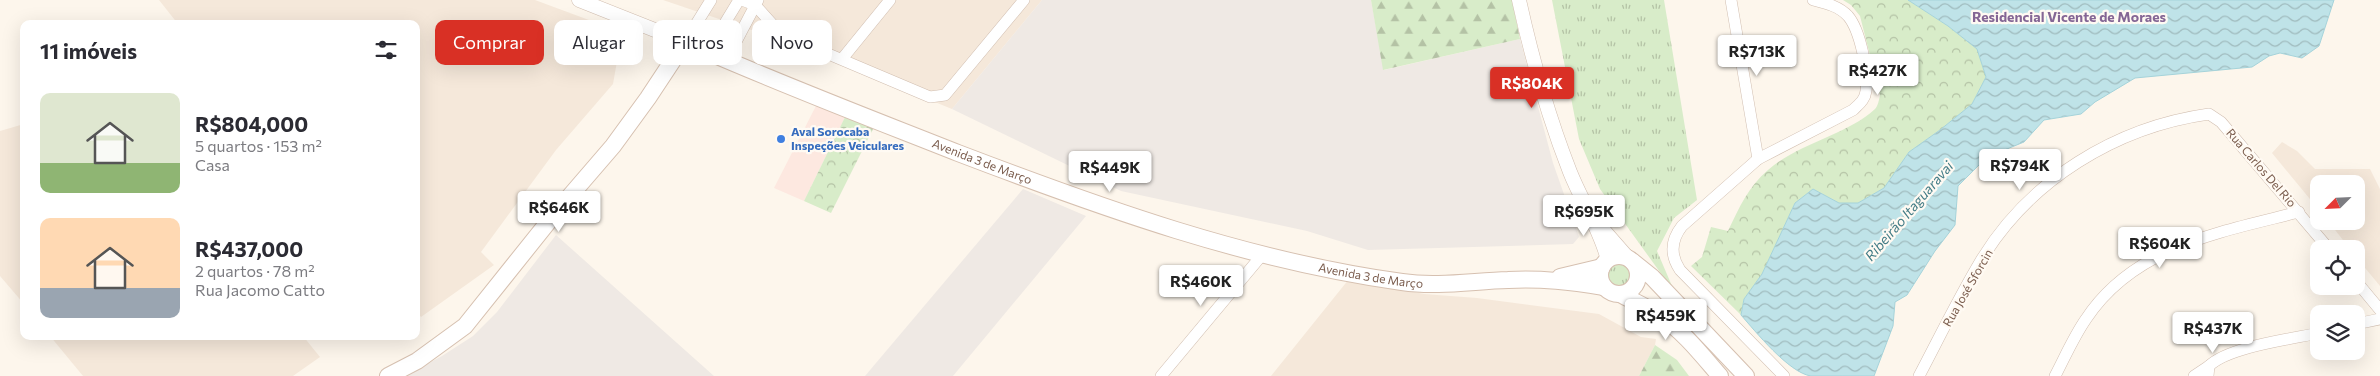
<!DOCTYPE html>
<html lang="pt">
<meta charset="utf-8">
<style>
body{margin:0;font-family:Commissioner,sans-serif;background:#f2f2f3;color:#2b2b33;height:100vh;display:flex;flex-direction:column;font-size:19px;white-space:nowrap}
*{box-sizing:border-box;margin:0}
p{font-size:16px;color:#7c7c81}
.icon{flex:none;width:28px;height:28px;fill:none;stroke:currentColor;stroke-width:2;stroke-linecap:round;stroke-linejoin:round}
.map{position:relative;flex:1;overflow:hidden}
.drawer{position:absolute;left:20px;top:20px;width:400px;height:320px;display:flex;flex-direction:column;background:#fff;border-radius:10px;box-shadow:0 5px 20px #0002}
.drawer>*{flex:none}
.banner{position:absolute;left:435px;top:20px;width:475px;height:45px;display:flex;gap:10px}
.needle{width:32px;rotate:246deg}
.controls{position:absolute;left:2310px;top:175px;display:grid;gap:10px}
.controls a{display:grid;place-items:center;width:55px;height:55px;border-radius:10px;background:#fff;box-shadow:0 5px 20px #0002;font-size:25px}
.price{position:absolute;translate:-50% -42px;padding:0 11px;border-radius:5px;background:#fff;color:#222;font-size:16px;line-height:32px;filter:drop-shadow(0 1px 2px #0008)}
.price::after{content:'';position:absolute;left:50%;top:30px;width:15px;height:11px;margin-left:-8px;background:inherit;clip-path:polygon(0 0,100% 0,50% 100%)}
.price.on{background:#d93025;color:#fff}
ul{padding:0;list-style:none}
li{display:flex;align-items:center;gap:15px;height:125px;padding:0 20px}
li span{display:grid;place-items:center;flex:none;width:140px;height:100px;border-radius:10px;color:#555}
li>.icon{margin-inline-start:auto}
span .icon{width:60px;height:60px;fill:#fffc;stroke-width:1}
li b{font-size:21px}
h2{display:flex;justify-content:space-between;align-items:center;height:60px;padding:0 20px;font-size:21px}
.tag{padding:0 18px;border-radius:10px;background:#fff;box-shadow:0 5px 20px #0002;font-size:18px;line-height:45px}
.tag.on{background:#d93025;color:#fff}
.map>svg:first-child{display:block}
.residential{fill:#f5e8da}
.commercial{fill:#fde8e0}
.industrial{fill:#efe9e4}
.grass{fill:url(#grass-tufts)}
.forest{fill:url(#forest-firs)}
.park{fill:url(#park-crowns)}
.water{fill:url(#water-waves);stroke:#a5d3da}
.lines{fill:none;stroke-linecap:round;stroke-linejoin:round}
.minor-casing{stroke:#d1beb0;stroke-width:12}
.tertiary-casing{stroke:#d1beb0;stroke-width:15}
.secondary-casing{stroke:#d6c0b0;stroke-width:18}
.minor{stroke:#fff;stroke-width:11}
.tertiary{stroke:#fff;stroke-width:14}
.secondary{stroke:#fff;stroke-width:16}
.shop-dot{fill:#3f7fe0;stroke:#fffaf3;stroke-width:2}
.labels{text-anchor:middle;stroke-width:4.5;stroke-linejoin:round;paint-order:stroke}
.shop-label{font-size:12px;font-weight:bold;fill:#366cbe;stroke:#fffaf3;text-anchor:start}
.street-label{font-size:12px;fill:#7a5c4d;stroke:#fffaf3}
.neighbourhood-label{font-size:14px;font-weight:bold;fill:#846695;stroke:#fffaf3}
.water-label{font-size:14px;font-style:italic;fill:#437c86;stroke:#fffaf3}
</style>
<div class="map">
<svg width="2380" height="376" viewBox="0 0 2380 376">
<defs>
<pattern id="grass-tufts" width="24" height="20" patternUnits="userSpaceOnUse" patternTransform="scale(1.25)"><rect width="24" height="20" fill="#d8ecc9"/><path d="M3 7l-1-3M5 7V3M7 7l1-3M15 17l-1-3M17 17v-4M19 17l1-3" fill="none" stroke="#b4c2a5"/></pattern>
<pattern id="forest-firs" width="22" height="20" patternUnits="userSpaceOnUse" patternTransform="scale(1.25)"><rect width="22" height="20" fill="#d8ecc9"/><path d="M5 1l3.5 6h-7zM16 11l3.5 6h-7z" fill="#b4c2a5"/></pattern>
<pattern id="park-crowns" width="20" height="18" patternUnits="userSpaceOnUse" patternTransform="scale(1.25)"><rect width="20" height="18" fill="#d8ecc9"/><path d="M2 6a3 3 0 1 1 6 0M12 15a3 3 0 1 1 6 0" fill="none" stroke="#b4c2a5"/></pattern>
<pattern id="water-waves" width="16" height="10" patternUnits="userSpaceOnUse" patternTransform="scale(1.25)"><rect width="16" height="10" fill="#bfe3e8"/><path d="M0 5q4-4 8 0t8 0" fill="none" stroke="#a0bbbe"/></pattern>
</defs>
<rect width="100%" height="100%" fill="#fdf6ec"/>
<g class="residential">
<polygon points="159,0 535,0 597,23 610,36 619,50 613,84 556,150 481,252 494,265 421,317 416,311 416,24 178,24"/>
<polygon points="663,0 1042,0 952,109 784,41"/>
<polygon points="24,124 24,304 0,276 0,131"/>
<polygon points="2282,142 2297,151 2315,169 2370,169 2380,189 2380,286 2356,257 2356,249 2350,249 2328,221 2356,221 2356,184 2319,184 2319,210 2272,153"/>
<polygon points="1349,279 1424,294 1477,298 1599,314 1641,337 1656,339 1655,345 1639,376 1271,376"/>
<polygon points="50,336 303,336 320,357 293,376 83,376"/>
</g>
<polygon class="commercial" points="818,102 846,115 804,201 774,188"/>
<g class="industrial">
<polygon points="1042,0 1371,0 1384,70 1520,39 1553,163 1579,237 1573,244 1368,250 1307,231 1121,191 952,109"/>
<polygon points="1023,189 1086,216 953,376 865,376"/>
<polygon points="556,235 714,376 404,376 442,356 473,336 497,312"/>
</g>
<g class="grass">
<polygon points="1552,0 1664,0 1697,200 1674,218 1657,251 1675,293 1600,189 1579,139"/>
<circle cx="1620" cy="276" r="13"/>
</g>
<g class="forest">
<polygon points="1371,0 1512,0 1520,39 1383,70"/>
<polygon points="1655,345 1677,360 1689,376 1639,376"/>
</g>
<g class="park">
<path d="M 1843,0 L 1908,0 L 1948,26 L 1977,49 L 1986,77 L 1972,104 L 1940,130 L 1909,152 L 1884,188 L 1858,203 L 1839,203 L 1813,189 L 1795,203 L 1762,274 L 1744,299 L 1741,315 L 1691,266 L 1702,257 L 1711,227 L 1728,231 C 1739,208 1748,187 1768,170 C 1797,144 1849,134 1875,109 C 1878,106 1879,100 1880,95 L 1860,16 L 1851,5 Z"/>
<polygon points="846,115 874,127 831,213 804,201"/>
</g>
<path class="water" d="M 1908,0 L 2334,0 L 2319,46 L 2302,58 L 2280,53 L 2269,56 L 2252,67 L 2135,78 L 2095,102 L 2081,114 L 2044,120 L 2024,142 L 1997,153 L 1979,165 L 1958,186 L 1955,225 L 1935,251 L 1907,295 L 1895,302 L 1893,326 L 1874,376 C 1853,376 1831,376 1811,376 C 1789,373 1755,331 1741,315 L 1744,299 L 1762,274 L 1795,203 L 1813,189 L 1839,203 L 1858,203 L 1884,188 L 1909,152 L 1940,130 L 1972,104 L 1986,77 L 1977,49 L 1948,26 Z"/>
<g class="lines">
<g class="minor-casing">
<g id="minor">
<polyline points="742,0 755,5 781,34 930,97 945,95 1024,0"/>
<polyline points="1731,0 1758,159"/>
<polyline points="685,42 711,0"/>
<polyline points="708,51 739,0"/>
<polyline points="727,59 758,0"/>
<polyline points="842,59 890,0"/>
<polyline points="2356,281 2380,310"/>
<polyline points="2356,324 2380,319"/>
<path d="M 2209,366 C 2228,347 2291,339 2319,333"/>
<polyline points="1161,376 1262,255"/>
<path d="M 1784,376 L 1680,270 C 1670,255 1671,240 1682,226 L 1758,159 L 1853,110 C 1859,104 1865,100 1866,91 C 1869,73 1860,30 1848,16 C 1839,6 1825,3 1813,0"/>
<path d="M 1919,376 C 1939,338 1958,299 1980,262 C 2029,180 2116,127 2209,114 L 2221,122 L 2329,249"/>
<path d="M 2055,376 C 2065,357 2074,336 2086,319 C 2134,246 2221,232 2299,212"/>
<polyline points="2194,376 2209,366 2208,376"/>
</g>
</g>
<g class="tertiary-casing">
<g id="tertiary">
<polyline points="579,0 685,42"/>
<path d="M 1519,0 C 1532,59 1548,116 1570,172 C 1582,202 1600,229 1608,260"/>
<polyline points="1600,226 1628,258"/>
</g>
</g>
<g class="secondary-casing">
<g id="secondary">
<circle cx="1619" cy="275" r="19"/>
<polyline points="1632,261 1652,277 1746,376"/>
<polyline points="1560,277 1602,267"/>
<path d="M 1620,294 C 1633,301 1647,307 1659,315 C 1683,331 1701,354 1720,376"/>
<path id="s1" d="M 388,376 L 417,361 L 465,326 L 557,211 L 613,146 L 648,98 L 685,42 C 775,82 867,117 958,153 C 1102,208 1249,261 1402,282 C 1437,287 1473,281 1508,280 C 1541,278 1572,282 1604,287"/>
</g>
</g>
<use href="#minor" class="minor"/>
<use href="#tertiary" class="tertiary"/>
<use href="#secondary" class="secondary"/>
</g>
<circle class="shop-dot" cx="781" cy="139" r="5"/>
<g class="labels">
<g class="shop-label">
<text x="791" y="136">Aval Sorocaba<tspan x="791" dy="14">Inspeções Veiculares</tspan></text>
</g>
<g class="street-label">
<text dy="4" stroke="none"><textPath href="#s1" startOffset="772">Avenida 3 de Março</textPath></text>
<text transform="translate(2261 168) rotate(49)" y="4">Rua Carlos Del Rio</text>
<text dy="4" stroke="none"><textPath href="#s1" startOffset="1178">Avenida 3 de Março</textPath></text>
<text transform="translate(1968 288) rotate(-60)" y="4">Rua José Sforcin</text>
</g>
<g class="neighbourhood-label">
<text x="2069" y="22">Residencial Vicente de Moraes</text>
</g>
<g class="water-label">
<text transform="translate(1909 211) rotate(-49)" y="5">Ribeirão Itaguaravai</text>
</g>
</g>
</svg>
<div class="controls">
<a><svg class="needle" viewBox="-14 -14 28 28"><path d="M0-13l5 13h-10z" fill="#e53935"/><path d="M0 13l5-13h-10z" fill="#7c7c81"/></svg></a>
<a><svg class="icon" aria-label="locate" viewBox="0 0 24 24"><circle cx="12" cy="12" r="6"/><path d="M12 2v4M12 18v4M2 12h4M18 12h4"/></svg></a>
<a><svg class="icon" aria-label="layers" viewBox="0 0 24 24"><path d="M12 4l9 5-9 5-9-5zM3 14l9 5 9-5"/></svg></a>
</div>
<b class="price" style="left:1757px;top:77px">R$713K</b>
<b class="price" style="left:1878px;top:96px">R$427K</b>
<b class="price on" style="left:1532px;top:109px">R$804K</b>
<b class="price" style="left:2020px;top:191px">R$794K</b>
<b class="price" style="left:1110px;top:193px">R$449K</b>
<b class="price" style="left:559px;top:233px">R$646K</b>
<b class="price" style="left:1584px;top:237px">R$695K</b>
<b class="price" style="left:2160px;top:269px">R$604K</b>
<b class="price" style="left:1201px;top:307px">R$460K</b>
<b class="price" style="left:1666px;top:341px">R$459K</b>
<b class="price" style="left:2213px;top:354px">R$437K</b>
<div class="banner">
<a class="tag on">Comprar</a>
<a class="tag">Alugar</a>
<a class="tag">Filtros</a>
<a class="tag">Novo</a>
</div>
<section class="drawer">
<h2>11 imóveis<svg class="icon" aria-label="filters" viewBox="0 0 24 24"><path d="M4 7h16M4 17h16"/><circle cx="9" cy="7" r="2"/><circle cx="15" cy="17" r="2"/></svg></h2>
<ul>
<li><span style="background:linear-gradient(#dfe7d0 70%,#8fb573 0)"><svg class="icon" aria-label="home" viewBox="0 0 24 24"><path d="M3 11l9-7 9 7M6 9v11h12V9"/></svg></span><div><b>R$804,000</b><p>5 quartos · 153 m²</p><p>Casa</p></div></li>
<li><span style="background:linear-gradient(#ffd9b3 70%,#9aa5b1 0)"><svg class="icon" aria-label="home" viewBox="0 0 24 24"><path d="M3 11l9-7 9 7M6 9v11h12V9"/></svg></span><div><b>R$437,000</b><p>2 quartos · 78 m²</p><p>Rua Jacomo Catto</p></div></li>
</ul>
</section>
</div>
